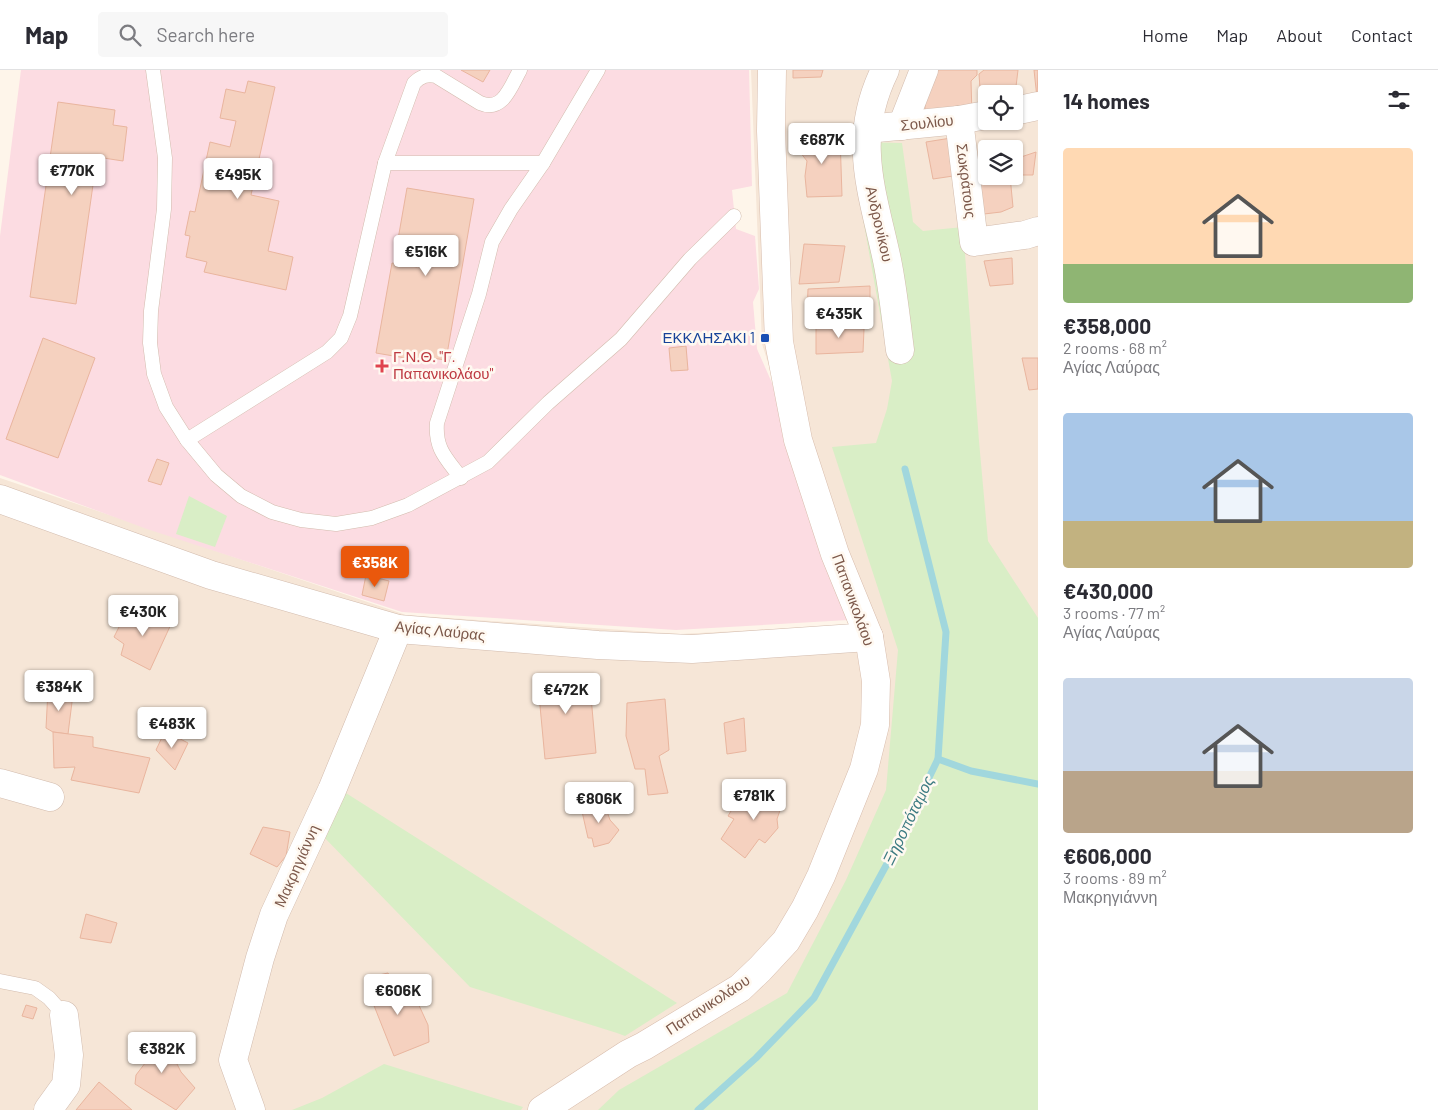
<!DOCTYPE html>
<meta charset="utf-8">
<style>
body{margin:0;font-family:Barlow,sans-serif;background:#f7f7f7;color:#2b2b33;height:100vh;display:flex;flex-direction:column;font-size:19px;white-space:nowrap}
*{box-sizing:border-box;margin:0}
p{font-size:16px;color:#7c7c81}
.icon{flex:none;width:28px;height:28px;fill:none;stroke:currentColor;stroke-width:2;stroke-linecap:round;stroke-linejoin:round}
.map{position:relative;flex:1;overflow:hidden}
.panel{display:flex;flex-direction:column;background:#fff;width:400px}
.panel>*{flex:none}
.controls{position:absolute;left:978px;top:15px;display:grid;gap:10px}
.controls a{display:grid;place-items:center;width:45px;height:45px;border-radius:5px;background:#fff;box-shadow:0 1px 4px #0004;font-size:25px}
.price{position:absolute;translate:-50% -42px;padding:0 11px;border-radius:5px;background:#fff;color:#222;font-size:16px;line-height:32px;filter:drop-shadow(0 1px 2px #0008)}
.price::after{content:'';position:absolute;left:50%;top:30px;width:15px;height:11px;margin-left:-8px;background:inherit;clip-path:polygon(0 0,100% 0,50% 100%)}
.price.selected{background:#ea580c;color:#fff}
ul{padding:0;list-style:none}
li{display:grid;align-content:center;gap:10px;height:265px;padding:0 25px}
li span{display:grid;place-items:center;height:155px;border-radius:5px;color:#555}
li>.icon{margin-inline-start:auto}
span .icon{width:90px;height:90px;fill:#fffc;stroke-width:1}
li b{font-size:21px}
h2{display:flex;justify-content:space-between;align-items:center;height:60px;padding:0 25px;font-size:21px}
header{display:flex;align-items:center;gap:30px;box-sizing:border-box;height:70px;padding:0 25px;background:#fff;border-bottom:1px solid #e1e1e2}
header strong{font-size:24px}
nav{display:flex;gap:28px;margin-inline-start:auto;font-size:18px}
.search{width:350px;height:45px;background:#f7f7f7;display:flex;align-items:center;gap:12px;box-sizing:border-box;padding:0 18px;border-radius:5px;color:#7c7c81;font-size:19px}
main{display:flex;flex:1;min-height:0}
.map>svg:first-child{display:block}
.residential{fill:#f6e6d7;fill-rule:evenodd}
.medical{fill:#fcdce2}
.green{fill:#d9eec6}
.lines{fill:none;stroke-linecap:round;stroke-linejoin:round}
.stream{stroke:#a1d7dd;stroke-width:7}
.building{fill:#f5d1bf;stroke:#e9b59e}
.lane-casing{stroke:#d2bbad;stroke-width:15}
.street-casing{stroke:#d2bbad;stroke-width:29}
.secondary-casing{stroke:#d8bdad;stroke-width:29}
.lane{stroke:#fff;stroke-width:14}
.street{stroke:#fff;stroke-width:28}
.secondary{stroke:#fff;stroke-width:28}
.transit-dot{fill:#1a4fb4;stroke:#fff9f1;stroke-width:2}
.health-dot{fill:#e0444e;stroke:#fff9f1;stroke-width:2}
.labels{text-anchor:middle;stroke-width:5;stroke-linejoin:round;paint-order:stroke}
.street-label{font-size:15px;fill:#7c584a;stroke:#fff9f1}
.transit-label{font-size:15px;fill:#164399;stroke:#fff9f1;text-anchor:end}
.health-label{font-size:15px;fill:#be3a42;stroke:#fff9f1;text-anchor:start}
.water-label{font-size:16px;font-style:italic;fill:#3c7b82;stroke:#fff9f1}
</style>
<header>
<strong>Map</strong>
<div class="search"><svg class="icon" aria-label="search" viewBox="0 0 24 24"><circle cx="10" cy="10" r="6"/><path d="M15 15l6 6"/></svg>Search here</div>
<nav><a>Home</a><a>Map</a><a>About</a><a>Contact</a></nav>
</header>
<main>
<div class="map">
<svg width="1038" height="1040" viewBox="0 0 1038 1040">
<rect width="100%" height="100%" fill="#fef5ea"/>
<path class="residential" d="M 751,0 L 1038,0 L 1038,1040 L 0,1040 L 0,408 L 406,545 L 680,564 L 852,555 L 762,274 ZM 986,24 L 1014,24 L 1014,51 L 986,51 ZM 986,79 L 1014,79 L 1014,106 L 986,106 Z"/>
<polygon class="medical" points="21,0 749,0 752,116 732,120 736,159 755,166 759,219 753,232 757,279 772,313 799,411 848,550 676,560 402,542 147,459 0,405 0,166"/>
<g class="green">
<polygon points="859,72 902,73 913,152 923,161 963,157 979,371 988,471 1038,548 1038,1040 598,1040 619,1020 787,923 846,810 886,720 898,580 832,377 876,373 887,339 892,311 860,132"/>
<polygon points="189,426 227,446 215,477 176,464"/>
<polygon points="338,718 677,933 625,966 617,963 470,917 318,761"/>
<polygon points="384,994 523,1037 521,1040 292,1040 322,1028"/>
</g>
<g class="lines">
<g class="stream">
<polyline points="938,689 971,701 1038,714"/>
<polyline points="698,1040 756,988 814,928 888,792 938,689 946,562 905,399"/>
</g>
</g>
<g class="building">
<polygon points="461,0 490,0 483,12"/>
<polygon points="793,0 823,0 821,7 793,8"/>
<polygon points="933,0 977,0 977,5 971,11 972,45 925,46 925,18"/>
<polygon points="984,0 1018,0 1014,33 1014,24 986,24 986,33 981,33 979,4"/>
<polygon points="1034,0 1038,0 1037,28"/>
<polygon points="248,11 275,17 251,125 279,131 268,181 293,187 286,220 204,202 207,192 186,187 190,166 185,165 190,141 195,142 210,72 230,77 236,51 220,48 226,19 245,23"/>
<polygon points="58,32 115,40 113,55 127,57 123,91 97,87 76,234 30,227"/>
<polygon points="798,65 840,66 842,126 807,127 805,106 807,91 793,73"/>
<polygon points="951,68 960,105 933,109 926,72"/>
<polygon points="1036,82 1033,105 1015,105 1015,89"/>
<polygon points="996,106 1010,106 1013,137 1001,142 984,144 979,109"/>
<polygon points="407,118 474,129 446,290 424,287 423,291 376,283 392,193 417,197 420,179 397,175"/>
<polygon points="804,174 845,176 839,212 799,214"/>
<polygon points="1012,188 1013,214 990,216 984,191"/>
<polygon points="870,216 870,236 849,234 846,248 807,245 808,219"/>
<polygon points="816,253 864,259 863,282 816,284"/>
<polygon points="43,268 95,288 58,388 6,369"/>
<polygon points="686,276 688,300 671,301 669,278"/>
<polygon points="1022,288 1038,288 1038,319 1029,320"/>
<polygon points="157,389 169,393 161,415 148,411"/>
<polygon points="366,505 389,511 384,531 362,525"/>
<polygon points="145,537 172,552 150,600 121,585 124,574 114,567 127,541 137,549"/>
<polygon points="537,604 589,604 596,683 545,689"/>
<polygon points="48,620 73,624 68,664 53,662 46,658"/>
<polygon points="665,629 669,680 659,686 668,723 648,725 645,699 635,699 626,666 627,633"/>
<polygon points="744,648 746,681 727,684 724,653"/>
<polygon points="165,661 188,673 175,700 156,680"/>
<polygon points="53,662 93,667 93,677 150,688 139,723 71,710 75,697 54,698"/>
<polygon points="769,711 785,726 777,749 778,758 765,773 759,769 745,788 721,769 734,749 728,746 737,731 750,739"/>
<polygon points="589,733 595,736 604,733 610,750 619,760 609,773 594,777 592,768 588,768 581,737"/>
<polygon points="263,757 290,762 286,786 277,797 250,784"/>
<polygon points="86,844 117,853 111,873 80,868"/>
<polygon points="388,903 404,934 417,931 428,955 429,972 394,986 369,923 370,907"/>
<polygon points="26,935 37,938 33,949 22,946"/>
<polygon points="148,962 171,982 181,1002 195,1018 176,1040 135,1014 136,1005 149,988 133,978"/>
<polygon points="99,1012 132,1040 76,1040"/>
</g>
<g class="lines">
<g class="lane-casing">
<g id="lane">
<path d="M 153,0 L 165,88 L 164,139 L 151,241 L 150,273 L 154,304 L 166,337 L 187,370 L 327,282 L 341,268 L 350,246 L 385,93 L 414,13 C 421,6 427,4 436,6 L 480,33 C 503,43 511,16 520,0"/>
<polyline points="385,93 543,93 598,0"/>
<polyline points="187,370 216,405 241,426 272,442 301,450 336,454 372,448 408,435 488,392 548,333 621,269 690,189 734,146"/>
<path d="M 461,408 C 446,388 435,379 437,353 L 479,224 L 492,172 L 511,139 L 543,93"/>
<polyline points="0,911 35,918 49,928 64,945"/>
</g>
</g>
<g class="street-casing">
<g id="street">
<path d="M 885,0 C 851,69 872,120 887,190 C 893,219 896,250 900,280"/>
<polyline points="1014,41 1038,36"/>
<polyline points="959,50 974,172 1025,165 1038,161"/>
<polyline points="902,56 924,0"/>
<polyline points="867,59 959,50 986,45"/>
<polyline points="0,429 211,505 398,559 598,575 692,579 869,567"/>
<polyline points="0,713 50,727"/>
<polyline points="48,1040 66,1015 69,985 64,945"/>
<polyline points="251,1040 233,990 260,888 274,845 332,720 398,559"/>
</g>
</g>
<g class="secondary-casing">
<polyline id="secondary" points="542,1040 628,984 644,976 740,918 760,899 786,871 805,839 821,806 864,699 875,655 876,611 869,567 835,484 798,370 779,272 771,61 772,0"/>
</g>
<use href="#lane" class="lane"/>
<use href="#street" class="street"/>
<use href="#secondary" class="secondary"/>
</g>
<rect class="transit-dot" x="760" y="263" width="10" height="10" rx="2.5"/>
<path class="health-dot" d="M379.5 288.5h5v5h5v5h-5v5h-5v-5h-5v-5h5z"/>
<g class="labels">
<g class="street-label">
<text transform="translate(927 53) rotate(-6)" y="5">Σουλίου</text>
<text transform="translate(966 111) rotate(83)" y="5">Σωκράτους</text>
<text transform="translate(879 154) rotate(77)" y="5">Ανδρονίκου</text>
<text transform="translate(853 530) rotate(70)" y="5">Παπανικολάου</text>
<text transform="translate(440 561) rotate(6)" y="5">Αγίας Λαύρας</text>
<text transform="translate(297 796) rotate(-66)" y="5">Μακρηγιάννη</text>
<text transform="translate(708 935) rotate(-33)" y="5">Παπανικολάου</text>
</g>
<g class="transit-label">
<text x="755" y="273">ΕΚΚΛΗΣΑΚΙ 1</text>
</g>
<g class="health-label">
<text x="393" y="292">Γ.Ν.Θ. "Γ.<tspan x="393" dy="17">Παπανικολάου"</tspan></text>
</g>
<g class="water-label">
<text transform="translate(908 750) rotate(-64)" y="6">Ξηροπόταμος</text>
</g>
</g>
</svg>
<div class="controls">
<a><svg class="icon" aria-label="locate" viewBox="0 0 24 24"><circle cx="12" cy="12" r="6"/><path d="M12 2v4M12 18v4M2 12h4M18 12h4"/></svg></a>
<a><svg class="icon" aria-label="layers" viewBox="0 0 24 24"><path d="M12 4l9 5-9 5-9-5zM3 14l9 5 9-5"/></svg></a>
</div>
<b class="price" style="left:822px;top:95px">€687K</b>
<b class="price" style="left:72px;top:126px">€770K</b>
<b class="price" style="left:238px;top:130px">€495K</b>
<b class="price" style="left:426px;top:207px">€516K</b>
<b class="price" style="left:839px;top:269px">€435K</b>
<b class="price selected" style="left:375px;top:518px">€358K</b>
<b class="price" style="left:143px;top:567px">€430K</b>
<b class="price" style="left:59px;top:642px">€384K</b>
<b class="price" style="left:566px;top:645px">€472K</b>
<b class="price" style="left:172px;top:679px">€483K</b>
<b class="price" style="left:754px;top:751px">€781K</b>
<b class="price" style="left:599px;top:754px">€806K</b>
<b class="price" style="left:398px;top:946px">€606K</b>
<b class="price" style="left:162px;top:1004px">€382K</b>
</div>
<section class="panel">
<h2>14 homes<svg class="icon" aria-label="filters" viewBox="0 0 24 24"><path d="M4 7h16M4 17h16"/><circle cx="9" cy="7" r="2"/><circle cx="15" cy="17" r="2"/></svg></h2>
<ul>
<li><span style="background:linear-gradient(#ffd9b3 75%,#8fb573 0)"><svg class="icon" aria-label="home" viewBox="0 0 24 24"><path d="M3 11l9-7 9 7M6 9v11h12V9"/></svg></span><div><b>€358,000</b><p>2 rooms · 68 m²</p><p>Αγίας Λαύρας</p></div></li>
<li><span style="background:linear-gradient(#a9c7e8 70%,#c2b280 0)"><svg class="icon" aria-label="home" viewBox="0 0 24 24"><path d="M3 11l9-7 9 7M6 9v11h12V9"/></svg></span><div><b>€430,000</b><p>3 rooms · 77 m²</p><p>Αγίας Λαύρας</p></div></li>
<li><span style="background:linear-gradient(#c9d6e8 60%,#b9a48a 0)"><svg class="icon" aria-label="home" viewBox="0 0 24 24"><path d="M3 11l9-7 9 7M6 9v11h12V9"/></svg></span><div><b>€606,000</b><p>3 rooms · 89 m²</p><p>Μακρηγιάννη</p></div></li>
</ul>
</section>
</main>
